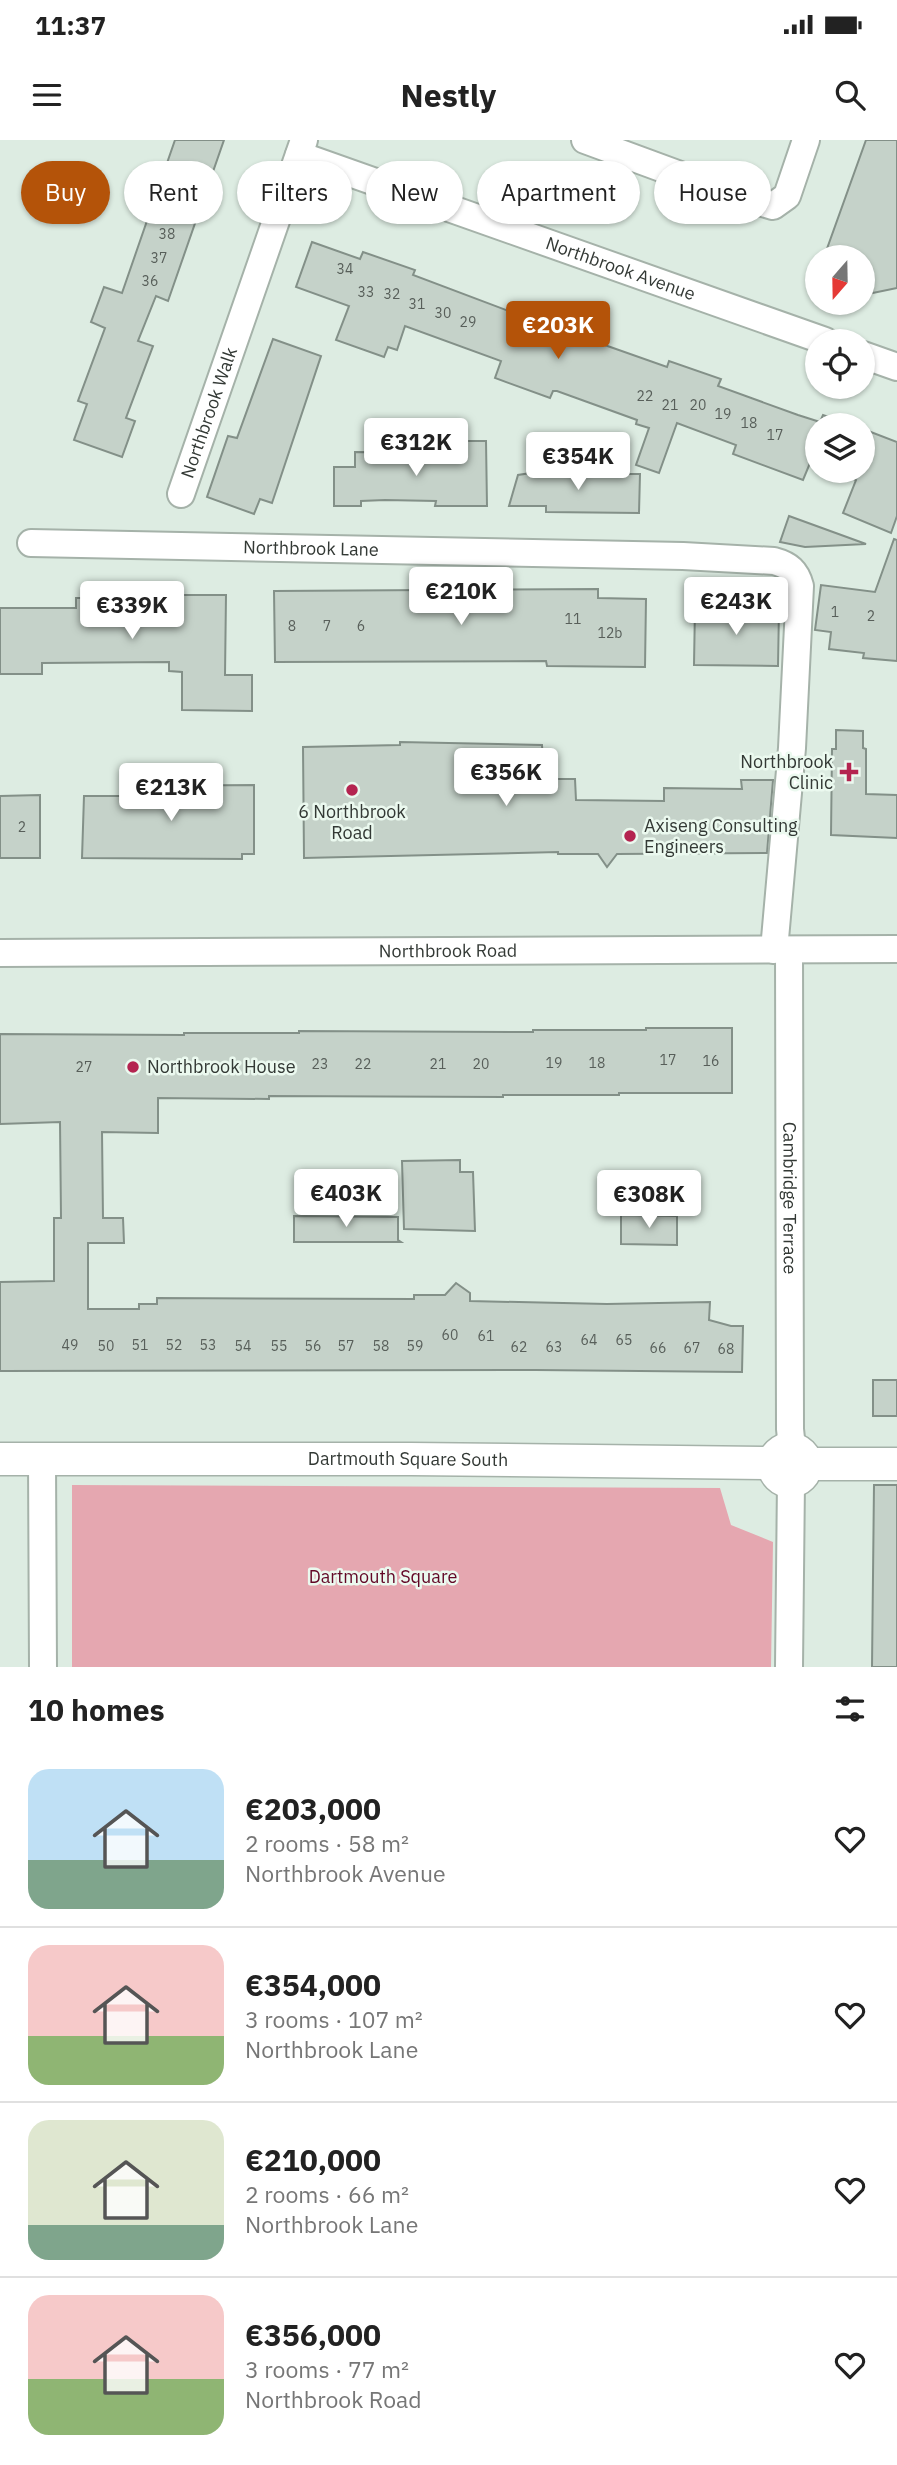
<!DOCTYPE html>
<meta charset="utf-8">
<style>
body{margin:0;font-family:"IBM Plex Sans",sans-serif;background:#f2f2f2;color:#222;height:100vh;display:flex;flex-direction:column;font-size:26px;white-space:nowrap}
*{box-sizing:border-box;margin:0}
p{font-size:23px;color:#767676}
.icon{flex:none;width:38px;height:38px;fill:none;stroke:currentColor;stroke-width:2;stroke-linecap:round;stroke-linejoin:round}
.map{position:relative;height:1527px;overflow:hidden}
.drawer{display:flex;flex-direction:column;background:#fff;flex:1}
.drawer>*{flex:none}
.top-card{position:absolute;left:21px;top:21px;width:856px;height:63px;display:flex;gap:14px}
.needle{width:46px;rotate:200deg}
.tools{position:absolute;left:805px;top:105px;display:grid;gap:14px}
.tools a{display:grid;place-items:center;width:70px;height:70px;border-radius:50%;background:#fff;box-shadow:0 2px 5px #0004;font-size:35px}
.price{position:absolute;translate:-50% -60px;padding:0 16px;border-radius:7px;background:#fff;color:#222;font-size:23px;line-height:46px;filter:drop-shadow(0 2px 4px #0008)}
.price::after{content:'';position:absolute;left:50%;top:42px;width:21px;height:16px;margin-left:-10px;background:inherit;clip-path:polygon(0 0,100% 0,50% 100%)}
.price.current{background:#b45309;color:#fff}
ul{padding:0;list-style:none}
li{display:flex;align-items:center;gap:21px;height:175px;padding:0 28px}
li+li{border-top:2px solid #e0e0e0}
li span{display:grid;place-items:center;flex:none;width:196px;height:140px;border-radius:21px;color:#555}
li>.icon{margin-inline-start:auto}
span .icon{width:84px;height:84px;fill:#fffc;stroke-width:1}
li b{font-size:30px}
h2{display:flex;justify-content:space-between;align-items:center;height:84px;padding:0 28px;font-size:30px}
.tag{padding:0 24px;border-radius:32px;background:#fff;box-shadow:0 2px 5px #0004;font-size:24px;line-height:63px}
.tag.current{background:#b45309;color:#fff}
.status{display:flex;justify-content:space-between;align-items:center;height:49px;padding:0 35px;background:#fff;direction:ltr}
.status svg{height:19px;fill:currentColor}
header{display:flex;justify-content:space-between;align-items:center;height:91px;padding:0 28px;background:#fff;font-size:32px;font-weight:700}
.map>svg:first-child{display:block}
.green{fill:#e5a7b0}
.building{fill:#c5d2c9;stroke:#839088;stroke-width:2}
.lines{fill:none;stroke-linecap:round;stroke-linejoin:round}
.minor-casing{stroke:#a5b2a9;stroke-width:30}
.tertiary-casing{stroke:#a5b2a9;stroke-width:35}
.minor{stroke:#fff;stroke-width:26}
.tertiary{stroke:#fff;stroke-width:32}
.poi-dot{fill:#b42450;stroke:#ebf9ef;stroke-width:2.5}
.labels{text-anchor:middle;stroke-width:5;stroke-linejoin:round;paint-order:stroke}
.number-label{font-size:14px;fill:#585f5a}
.street-label{font-size:18px;fill:#333935;stroke:#ebf9ef}
.poi-label{font-size:18px;fill:#333935;stroke:#ebf9ef;text-anchor:start}
.park-label{font-size:18px;fill:#620726;stroke:#ebf9ef}
</style>
<div class="status"><b>11:37</b><svg viewBox="0 0 49 12"><path d="M0 12V9h3v3zM5 12V6h3v6zM10 12V3h3v9zM15 12V0h3v12zM26 1h20v11H26zM47 4h2v5h-2z"/></svg></div>
<header><svg class="icon" aria-label="menu" viewBox="0 0 24 24"><path d="M4 6h16M4 12h16M4 18h16"/></svg>Nestly<svg class="icon" aria-label="search" viewBox="0 0 24 24"><circle cx="10" cy="10" r="6"/><path d="M15 15l6 6"/></svg></header>
<div class="map">
<svg width="897" height="1527" viewBox="0 0 897 1527">
<rect width="100%" height="100%" fill="#ddece2"/>
<polygon class="green" points="72,1345 720,1348 731,1385 773,1402 771,1527 72,1527"/>
<g class="building">
<polygon points="175,0 224,0 168,161 156,156 138,201 153,206 126,278 135,281 122,317 74,300 87,264 78,261 105,188 91,182 104,147 122,153"/>
<polygon points="866,0 897,0 897,148 863,155 863,117 824,117"/>
<polygon points="312,102 360,119 363,112 415,130 413,135 514,173 517,166 567,184 565,191 667,227 669,221 721,239 718,246 798,275 820,282 823,275 851,285 817,285 817,325 810,323 803,340 733,314 736,305 677,283 659,333 636,325 649,288 636,284 637,280 557,251 553,251 550,258 495,238 501,221 405,186 397,210 388,207 384,217 336,200 349,166 296,147"/>
<polygon points="273,199 321,216 272,363 260,359 254,374 207,357 228,296 237,298"/>
<polygon points="863,289 897,302 897,376 891,393 843,373 856,340 832,331 863,331"/>
<polygon points="460,301 486,301 487,366 435,366 436,361 385,360 361,361 361,366 334,366 334,327 355,327 355,312 460,313"/>
<polygon points="577,326 588,334 640,334 639,373 546,372 546,366 509,366 518,335"/>
<polygon points="789,376 866,404 805,407 780,402"/>
<polygon points="894,399 897,400 897,521 863,518 864,513 829,509 831,492 815,490 821,445 875,452"/>
<polygon points="598,449 598,458 646,459 645,527 547,526 546,521 275,522 274,451"/>
<polygon points="110,451 157,452 157,455 226,455 225,535 252,535 252,571 182,570 182,532 169,531 169,522 42,523 42,534 0,534 0,468 76,468 76,458 102,458 102,455 110,455"/>
<polygon points="695,467 779,469 778,526 694,525"/>
<polygon points="836,590 863,591 863,608 866,609 866,654 897,655 897,698 831,695 832,609 836,609"/>
<polygon points="400,602 542,605 544,639 575,639 576,660 664,661 664,648 742,649 741,640 773,640 767,713 617,714 607,727 598,714 558,714 558,712 304,718 303,607 400,605"/>
<polygon points="254,645 254,714 242,714 242,719 82,718 84,656 121,656 121,646"/>
<polygon points="40,655 40,718 0,718 0,656"/>
<polygon points="646,888 732,888 732,953 619,953 619,955 503,955 503,957 269,956 269,959 158,958 158,993 102,992 103,1078 123,1078 124,1103 88,1103 88,1169 139,1169 139,1164 157,1164 157,1158 414,1159 414,1155 445,1155 456,1143 470,1153 470,1161 607,1164 710,1162 709,1180 731,1186 743,1186 742,1232 536,1230 0,1231 0,1142 54,1141 54,1078 61,1078 60,982 0,984 0,894 184,895 184,893 299,893 299,891 533,892 533,890 646,890"/>
<polygon points="460,1020 460,1032 473,1032 475,1091 404,1089 402,1021"/>
<polygon points="621,1075 677,1076 677,1105 621,1104"/>
<polygon points="294,1076 398,1077 398,1100 401,1102 294,1102"/>
<rect x="873" y="1240" width="24" height="36"/>
<polygon points="874,1345 897,1345 897,1527 872,1527"/>
</g>
<g class="lines">
<g class="minor-casing">
<g id="minor">
<polyline points="585,0 729,53 773,66 787,56 806,0"/>
<path id="s1" d="M 299,15 L 825,201"/>
<polyline points="863,215 897,227"/>
<path id="s2" d="M 181,354 L 304,0"/>
<path id="s3" d="M 31,403 L 683,416 L 774,421 C 789,425 796,431 800,446 L 792,608 L 774,810"/>
<path id="s4" d="M 789,810 L 790,1289 L 792,1308"/>
<path id="s5" d="M 0,813 L 897,809"/>
<polyline points="42,1319 43,1527"/>
<polyline points="789,1527 791,1341"/>
</g>
</g>
<g class="tertiary-casing">
<g id="tertiary">
<circle cx="790" cy="1325" r="16"/>
<path id="s6" d="M 0,1319 L 411,1319 L 774,1323"/>
<polyline points="807,1324 897,1324"/>
</g>
</g>
<use href="#minor" class="minor"/>
<use href="#tertiary" class="tertiary"/>
</g>
<g class="poi-dot">
<path d="M845.5 621.5h7v7h7v7h-7v7h-7v-7h-7v-7h7z"/>
<circle cx="352" cy="650" r="7"/>
<circle cx="630" cy="696" r="7"/>
<circle cx="133" cy="927" r="7"/>
</g>
<g class="labels">
<g class="number-label">
<text x="167" y="99">38</text>
<text x="159" y="123">37</text>
<text x="345" y="134">34</text>
<text x="150" y="146">36</text>
<text x="366" y="157">33</text>
<text x="392" y="159">32</text>
<text x="417" y="169">31</text>
<text x="443" y="178">30</text>
<text x="468" y="187">29</text>
<text x="645" y="261">22</text>
<text x="670" y="270">21</text>
<text x="698" y="270">20</text>
<text x="723" y="279">19</text>
<text x="749" y="288">18</text>
<text x="775" y="300">17</text>
<text x="835" y="477">1</text>
<text x="871" y="481">2</text>
<text x="573" y="484">11</text>
<text x="292" y="491">8</text>
<text x="327" y="491">7</text>
<text x="361" y="491">6</text>
<text x="610" y="498">12b</text>
<text x="22" y="692">2</text>
<text x="668" y="925">17</text>
<text x="711" y="926">16</text>
<text x="554" y="928">19</text>
<text x="597" y="928">18</text>
<text x="320" y="929">23</text>
<text x="363" y="929">22</text>
<text x="438" y="929">21</text>
<text x="481" y="929">20</text>
<text x="84" y="932">27</text>
<text x="450" y="1200">60</text>
<text x="486" y="1201">61</text>
<text x="589" y="1205">64</text>
<text x="624" y="1205">65</text>
<text x="70" y="1210">49</text>
<text x="140" y="1210">51</text>
<text x="174" y="1210">52</text>
<text x="208" y="1210">53</text>
<text x="106" y="1211">50</text>
<text x="243" y="1211">54</text>
<text x="279" y="1211">55</text>
<text x="313" y="1211">56</text>
<text x="346" y="1211">57</text>
<text x="381" y="1211">58</text>
<text x="415" y="1211">59</text>
<text x="519" y="1212">62</text>
<text x="554" y="1212">63</text>
<text x="658" y="1213">66</text>
<text x="692" y="1213">67</text>
<text x="726" y="1214">68</text>
</g>
<g class="street-label">
<text dy="6" stroke="none"><textPath href="#s1" startOffset="341">Northbrook Avenue</textPath></text>
<text dy="6" stroke="none"><textPath href="#s2" startOffset="86">Northbrook Walk</textPath></text>
<text dy="6" stroke="none"><textPath href="#s3" startOffset="280">Northbrook Lane</textPath></text>
<text dy="6" stroke="none"><textPath href="#s5" startOffset="448">Northbrook Road</textPath></text>
<text dy="6" stroke="none"><textPath href="#s4" startOffset="248">Cambridge Terrace</textPath></text>
<text dy="6" stroke="none"><textPath href="#s6" startOffset="408">Dartmouth Square South</textPath></text>
</g>
<g class="poi-label">
<text x="833" y="628" text-anchor="end">Northbrook<tspan x="833" dy="21">Clinic</tspan></text>
<text x="352" y="678" text-anchor="middle">6 Northbrook<tspan x="352" dy="21">Road</tspan></text>
<text x="644" y="692">Axiseng Consulting<tspan x="644" dy="21">Engineers</tspan></text>
<text x="147" y="933">Northbrook House</text>
</g>
<g class="park-label">
<text x="383" y="1443">Dartmouth Square</text>
</g>
</g>
</svg>
<div class="tools">
<a><svg class="needle" viewBox="-14 -14 28 28"><path d="M0-13l5 13h-10z" fill="#e53935"/><path d="M0 13l5-13h-10z" fill="#767676"/></svg></a>
<a><svg class="icon" aria-label="locate" viewBox="0 0 24 24"><circle cx="12" cy="12" r="6"/><path d="M12 2v4M12 18v4M2 12h4M18 12h4"/></svg></a>
<a><svg class="icon" aria-label="layers" viewBox="0 0 24 24"><path d="M12 4l9 5-9 5-9-5zM3 14l9 5 9-5"/></svg></a>
</div>
<b class="price current" style="left:558px;top:221px">€203K</b>
<b class="price" style="left:416px;top:338px">€312K</b>
<b class="price" style="left:578px;top:352px">€354K</b>
<b class="price" style="left:461px;top:487px">€210K</b>
<b class="price" style="left:736px;top:497px">€243K</b>
<b class="price" style="left:132px;top:501px">€339K</b>
<b class="price" style="left:506px;top:668px">€356K</b>
<b class="price" style="left:171px;top:683px">€213K</b>
<b class="price" style="left:346px;top:1089px">€403K</b>
<b class="price" style="left:649px;top:1090px">€308K</b>
<div class="top-card">
<a class="tag current">Buy</a>
<a class="tag">Rent</a>
<a class="tag">Filters</a>
<a class="tag">New</a>
<a class="tag">Apartment</a>
<a class="tag">House</a>
</div>
</div>
<section class="drawer">
<h2>10 homes<svg class="icon" aria-label="filters" viewBox="0 0 24 24"><path d="M4 7h16M4 17h16"/><circle cx="9" cy="7" r="2"/><circle cx="15" cy="17" r="2"/></svg></h2>
<ul>
<li><span style="background:linear-gradient(#bfe0f5 65%,#7fa58c 0)"><svg class="icon" aria-label="home" viewBox="0 0 24 24"><path d="M3 11l9-7 9 7M6 9v11h12V9"/></svg></span><div><b>€203,000</b><p>2 rooms · 58 m²</p><p>Northbrook Avenue</p></div><svg class="icon" aria-label="heart" viewBox="0 0 24 24"><path d="M12 20l-8-8c-3-5 5-10 8-4 3-6 11-1 8 4z"/></svg></li>
<li><span style="background:linear-gradient(#f6c9c9 65%,#8fb573 0)"><svg class="icon" aria-label="home" viewBox="0 0 24 24"><path d="M3 11l9-7 9 7M6 9v11h12V9"/></svg></span><div><b>€354,000</b><p>3 rooms · 107 m²</p><p>Northbrook Lane</p></div><svg class="icon" aria-label="heart" viewBox="0 0 24 24"><path d="M12 20l-8-8c-3-5 5-10 8-4 3-6 11-1 8 4z"/></svg></li>
<li><span style="background:linear-gradient(#dfe7d0 75%,#7fa58c 0)"><svg class="icon" aria-label="home" viewBox="0 0 24 24"><path d="M3 11l9-7 9 7M6 9v11h12V9"/></svg></span><div><b>€210,000</b><p>2 rooms · 66 m²</p><p>Northbrook Lane</p></div><svg class="icon" aria-label="heart" viewBox="0 0 24 24"><path d="M12 20l-8-8c-3-5 5-10 8-4 3-6 11-1 8 4z"/></svg></li>
<li><span style="background:linear-gradient(#f6c9c9 60%,#8fb573 0)"><svg class="icon" aria-label="home" viewBox="0 0 24 24"><path d="M3 11l9-7 9 7M6 9v11h12V9"/></svg></span><div><b>€356,000</b><p>3 rooms · 77 m²</p><p>Northbrook Road</p></div><svg class="icon" aria-label="heart" viewBox="0 0 24 24"><path d="M12 20l-8-8c-3-5 5-10 8-4 3-6 11-1 8 4z"/></svg></li>
</ul>
</section>
